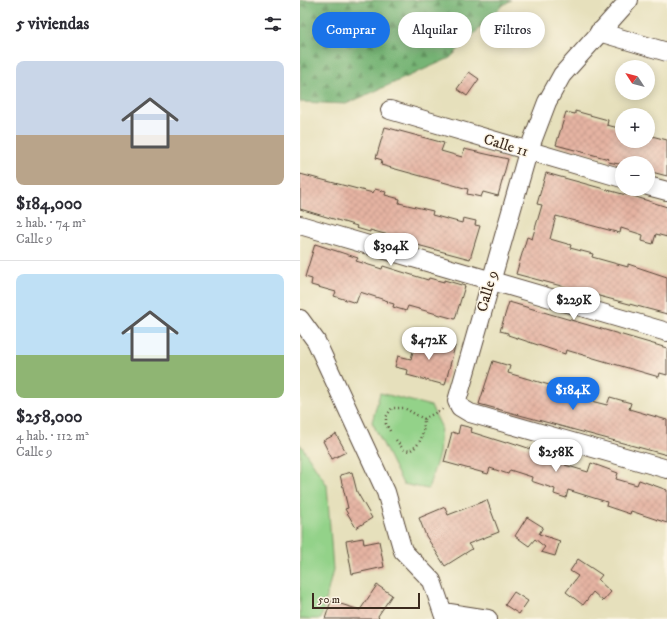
<!DOCTYPE html>
<html lang="es">
<meta charset="utf-8">
<style>
body{margin:0;font-family:"IM FELL DW Pica",serif;background:#f2f2f3;color:#2b2b33;height:100vh;display:flex;flex-direction:column;font-size:15px;white-space:nowrap}
*{box-sizing:border-box;margin:0}
p{font-size:13px;color:#7c7c81}
.icon{flex:none;width:22px;height:22px;fill:none;stroke:currentColor;stroke-width:2;stroke-linecap:round;stroke-linejoin:round}
.map{position:relative;flex:1;overflow:hidden}
.drawer{display:flex;flex-direction:column;background:#fff;width:300px}
.drawer>*{flex:none}
.guide{position:absolute;left:12px;top:12px;width:295px;height:36px;display:flex;gap:8px}
.needle{width:26px;rotate:306deg}
.buttons{position:absolute;left:315px;top:60px;display:grid;gap:8px}
.buttons a{display:grid;place-items:center;width:40px;height:40px;border-radius:50%;background:#fff;box-shadow:0 2px 10px #0003;font-size:20px}
.scale{position:absolute;left:12px;bottom:10px;width:108px;box-sizing:border-box;padding-left:4px;border:2px solid #3b2a1e;border-top:0;font-size:11px;line-height:14px;white-space:nowrap;color:#3b2a1e;-webkit-text-stroke:3px #fcf5e5;paint-order:stroke}
.price{position:absolute;translate:-50% -34px;padding:0 9px;border-radius:14px;background:#fff;color:#222;font-size:13px;line-height:26px;filter:drop-shadow(0 1px 2px #0008)}
.price::after{content:'';position:absolute;left:50%;top:24px;width:12px;height:9px;margin-left:-6px;background:inherit;clip-path:polygon(0 0,100% 0,50% 100%)}
.price.active{background:#1a73e8;color:#fff}
ul{padding:0;list-style:none}
li{display:grid;align-content:center;gap:8px;height:212px;padding:0 16px}
li+li{border-top:1px solid #e1e1e2}
li span{display:grid;place-items:center;height:124px;border-radius:8px;color:#555}
li>.icon{margin-inline-start:auto}
span .icon{width:72px;height:72px;fill:#fffc;stroke-width:1}
li b{font-size:17px}
h2{display:flex;justify-content:space-between;align-items:center;height:48px;padding:0 16px;font-size:17px}
.pill{padding:0 14px;border-radius:18px;background:#fff;box-shadow:0 2px 10px #0003;font-size:14px;line-height:36px}
.pill.active{background:#1a73e8;color:#fff}
main{display:flex;flex:1;min-height:0}
.map>svg:first-child{display:block}
.forest{fill:url(#forest-firs);stroke:#586f4a}
.green{fill:#93d289;stroke:#677e54}
.building{fill:url(#building-cross-hatch)}
.lines{fill:none;stroke-linecap:round;stroke-linejoin:round}
.minor-casing{stroke:#554536;stroke-width:20}
.path{stroke:#554536;stroke-width:2.5;stroke-dasharray:1 3;stroke-linecap:butt}
.minor{stroke:#fff;stroke-width:18}
.labels{text-anchor:middle;stroke-width:3;stroke-linejoin:round;paint-order:stroke}
.street-label{font-size:15px;fill:#3b2a1e;stroke:#fcf5e5}
</style>
<main>
<section class="drawer">
<h2>5 viviendas<svg class="icon" aria-label="filters" viewBox="0 0 24 24"><path d="M4 7h16M4 17h16"/><circle cx="9" cy="7" r="2"/><circle cx="15" cy="17" r="2"/></svg></h2>
<ul>
<li><span style="background:linear-gradient(#c9d6e8 60%,#b9a48a 0)"><svg class="icon" aria-label="home" viewBox="0 0 24 24"><path d="M3 11l9-7 9 7M6 9v11h12V9"/></svg></span><div><b>$184,000</b><p>2 hab. · 74 m²</p><p>Calle 9</p></div></li>
<li><span style="background:linear-gradient(#bfe0f5 65%,#8fb573 0)"><svg class="icon" aria-label="home" viewBox="0 0 24 24"><path d="M3 11l9-7 9 7M6 9v11h12V9"/></svg></span><div><b>$258,000</b><p>4 hab. · 112 m²</p><p>Calle 9</p></div></li>
</ul>
</section>
<div class="map">
<svg width="367" height="619" viewBox="0 0 367 619">
<defs>
<pattern id="forest-firs" width="22" height="20" patternUnits="userSpaceOnUse"><rect width="22" height="20" fill="#76b475"/><path d="M5 1l3.5 6h-7zM16 11l3.5 6h-7z" fill="#62935f"/></pattern>
<pattern id="building-cross-hatch" width="8" height="8" patternUnits="userSpaceOnUse"><rect width="8" height="8" fill="#e5b3a2"/><path d="M0 0l8 8M0 8l8-8" fill="none" stroke="#c59a8b"/></pattern>
</defs>
<rect width="100%" height="100%" fill="#fcf5e5"/>
<filter id="ink" filterUnits="userSpaceOnUse"><feTurbulence type="fractalNoise" baseFrequency=".025" numOctaves="2"/><feDisplacementMap in="SourceGraphic" scale="8" xChannelSelector="R" yChannelSelector="G"/><feConvolveMatrix kernelMatrix="1 2 1 2 8 2 1 2 1" color-interpolation-filters="sRGB"/></filter>
<filter id="wash" filterUnits="userSpaceOnUse"><feTurbulence type="fractalNoise" baseFrequency=".012" numOctaves="4" result="noise"/><feDisplacementMap in="SourceGraphic" scale="16" xChannelSelector="R" yChannelSelector="G"/><feGaussianBlur stdDeviation="0.9" result="paint"/><feColorMatrix in="noise" values="0 0 0 0 0 0 0 0 0 0 0 0 0 0 0 0 0 1.4 0 .05"/><feComposite in="paint" operator="in"/></filter>
<g filter="url(#wash)">
<rect width="100%" height="100%" fill="#e6e0bc"/>
<polygon class="forest" points="0,0 211,0 202,6 150,58 46,104 0,102"/>
<g class="green">
<polygon points="80,393 131,406 141,426 139,454 128,489 103,484 72,422"/>
<polygon points="0,444 27,485 33,570 21,619 0,619"/>
</g>
<g id="blocks">
<g class="building">
<polygon points="169,72 179,79 167,96 157,89"/>
<polygon points="275,111 308,120 307,125 322,129 322,141 348,141 348,135 367,140 367,176 348,171 348,163 319,164 308,162 309,159 256,145 266,112 275,114"/>
<polygon points="85,127 144,143 141,151 162,157 164,149 208,159 198,196 183,192 181,197 167,194 168,189 81,165 82,160 76,158"/>
<polygon points="246,173 326,195 327,194 367,207 367,237 356,234 353,244 342,241 343,235 321,228 320,233 256,216 250,239 271,245 270,248 293,254 292,257 328,267 328,264 367,277 367,314 216,274 227,237 232,239 242,205 237,204"/>
<polygon points="0,174 73,193 75,189 86,192 85,195 100,199 99,203 133,211 132,215 162,223 163,218 176,221 175,225 180,226 170,259 106,242 107,240 70,230 70,232 56,228 57,226 0,209"/>
<polygon points="15,244 58,258 56,261 82,269 83,266 128,280 129,278 144,282 144,280 165,286 155,319 108,306 106,311 93,307 94,304 87,302 88,301 60,292 56,303 34,296 36,292 11,285 12,279 5,277"/>
<polygon points="209,302 367,348 367,375 360,373 359,377 266,350 265,354 208,335 208,333 200,331"/>
<polygon points="127,339 155,346 145,385 107,375 108,370 95,367 98,356 111,359 116,340 126,343"/>
<polygon points="193,361 210,366 208,373 280,394 279,398 307,405 310,397 331,403 329,409 367,420 367,455 179,404"/>
<polygon points="160,425 172,428 171,432 206,443 207,441 237,451 238,447 249,450 249,452 268,457 265,465 288,472 291,463 318,473 316,479 337,485 339,480 367,490 367,523 331,511 330,514 306,506 307,502 268,490 266,498 254,494 255,489 231,481 232,477 210,470 208,474 190,468 188,474 144,462 152,432 158,434"/>
<polygon points="36,434 46,452 32,459 23,441"/>
<polygon points="52,472 57,492 72,518 56,528 45,509 48,508 40,475"/>
<polygon points="187,500 199,532 168,544 172,549 145,566 126,536 119,518 145,507 148,515"/>
<polygon points="227,517 243,527 239,534 260,541 255,556 241,552 245,547 235,539 229,546 215,536"/>
<polygon points="63,538 64,544 79,541 84,567 52,574 46,541"/>
<polygon points="278,559 302,575 298,580 311,592 303,601 293,592 283,605 266,592 278,576 270,571"/>
<polygon points="77,585 92,595 78,616 79,619 25,619 31,601 60,610"/>
<polygon points="214,592 228,601 219,614 205,605"/>
</g>
</g>
</g>
<g filter="url(#ink)">
<use href="#blocks" fill-opacity="0" stroke="#554536" stroke-width="1"/>
<g class="lines">
<g class="minor-casing">
<g id="minor">
<polyline points="329,0 262,75 247,102 228,152 157,401 160,407 170,413 367,469"/>
<polyline points="299,32 367,52"/>
<polyline points="90,110 322,178"/>
<polyline points="348,186 367,191"/>
<polyline points="0,225 367,332"/>
<polyline points="0,319 16,341 86,492 103,551 132,581 145,619"/>
<polyline points="143,612 188,619"/>
</g>
</g>
<g class="path">
<polyline points="124,419 144,408"/>
<polyline points="90,431 86,424 86,417 92,408 104,408 124,419"/>
<path d="M 96,440 L 103,449 L 109,451 C 122,445 124,432 124,419"/>
</g>
<use href="#minor" class="minor"/>
</g>
</g>
<g class="labels">
<g class="street-label">
<text transform="translate(206 145) rotate(17)" y="5">Calle 11</text>
<text transform="translate(187 291) rotate(-74)" y="5">Calle 9</text>
</g>
</g>
</svg>
<div class="buttons">
<a><svg class="needle" viewBox="-14 -14 28 28"><path d="M0-13l5 13h-10z" fill="#e53935"/><path d="M0 13l5-13h-10z" fill="#7c7c81"/></svg></a>
<a>+</a>
<a>−</a>
</div>
<div class="scale">50 m</div>
<b class="price" style="left:91px;top:267px">$304K</b>
<b class="price" style="left:274px;top:321px">$229K</b>
<b class="price" style="left:129px;top:361px">$472K</b>
<b class="price active" style="left:273px;top:411px">$184K</b>
<b class="price" style="left:256px;top:473px">$258K</b>
<div class="guide">
<a class="pill active">Comprar</a>
<a class="pill">Alquilar</a>
<a class="pill">Filtros</a>
</div>
</div>
</main>
